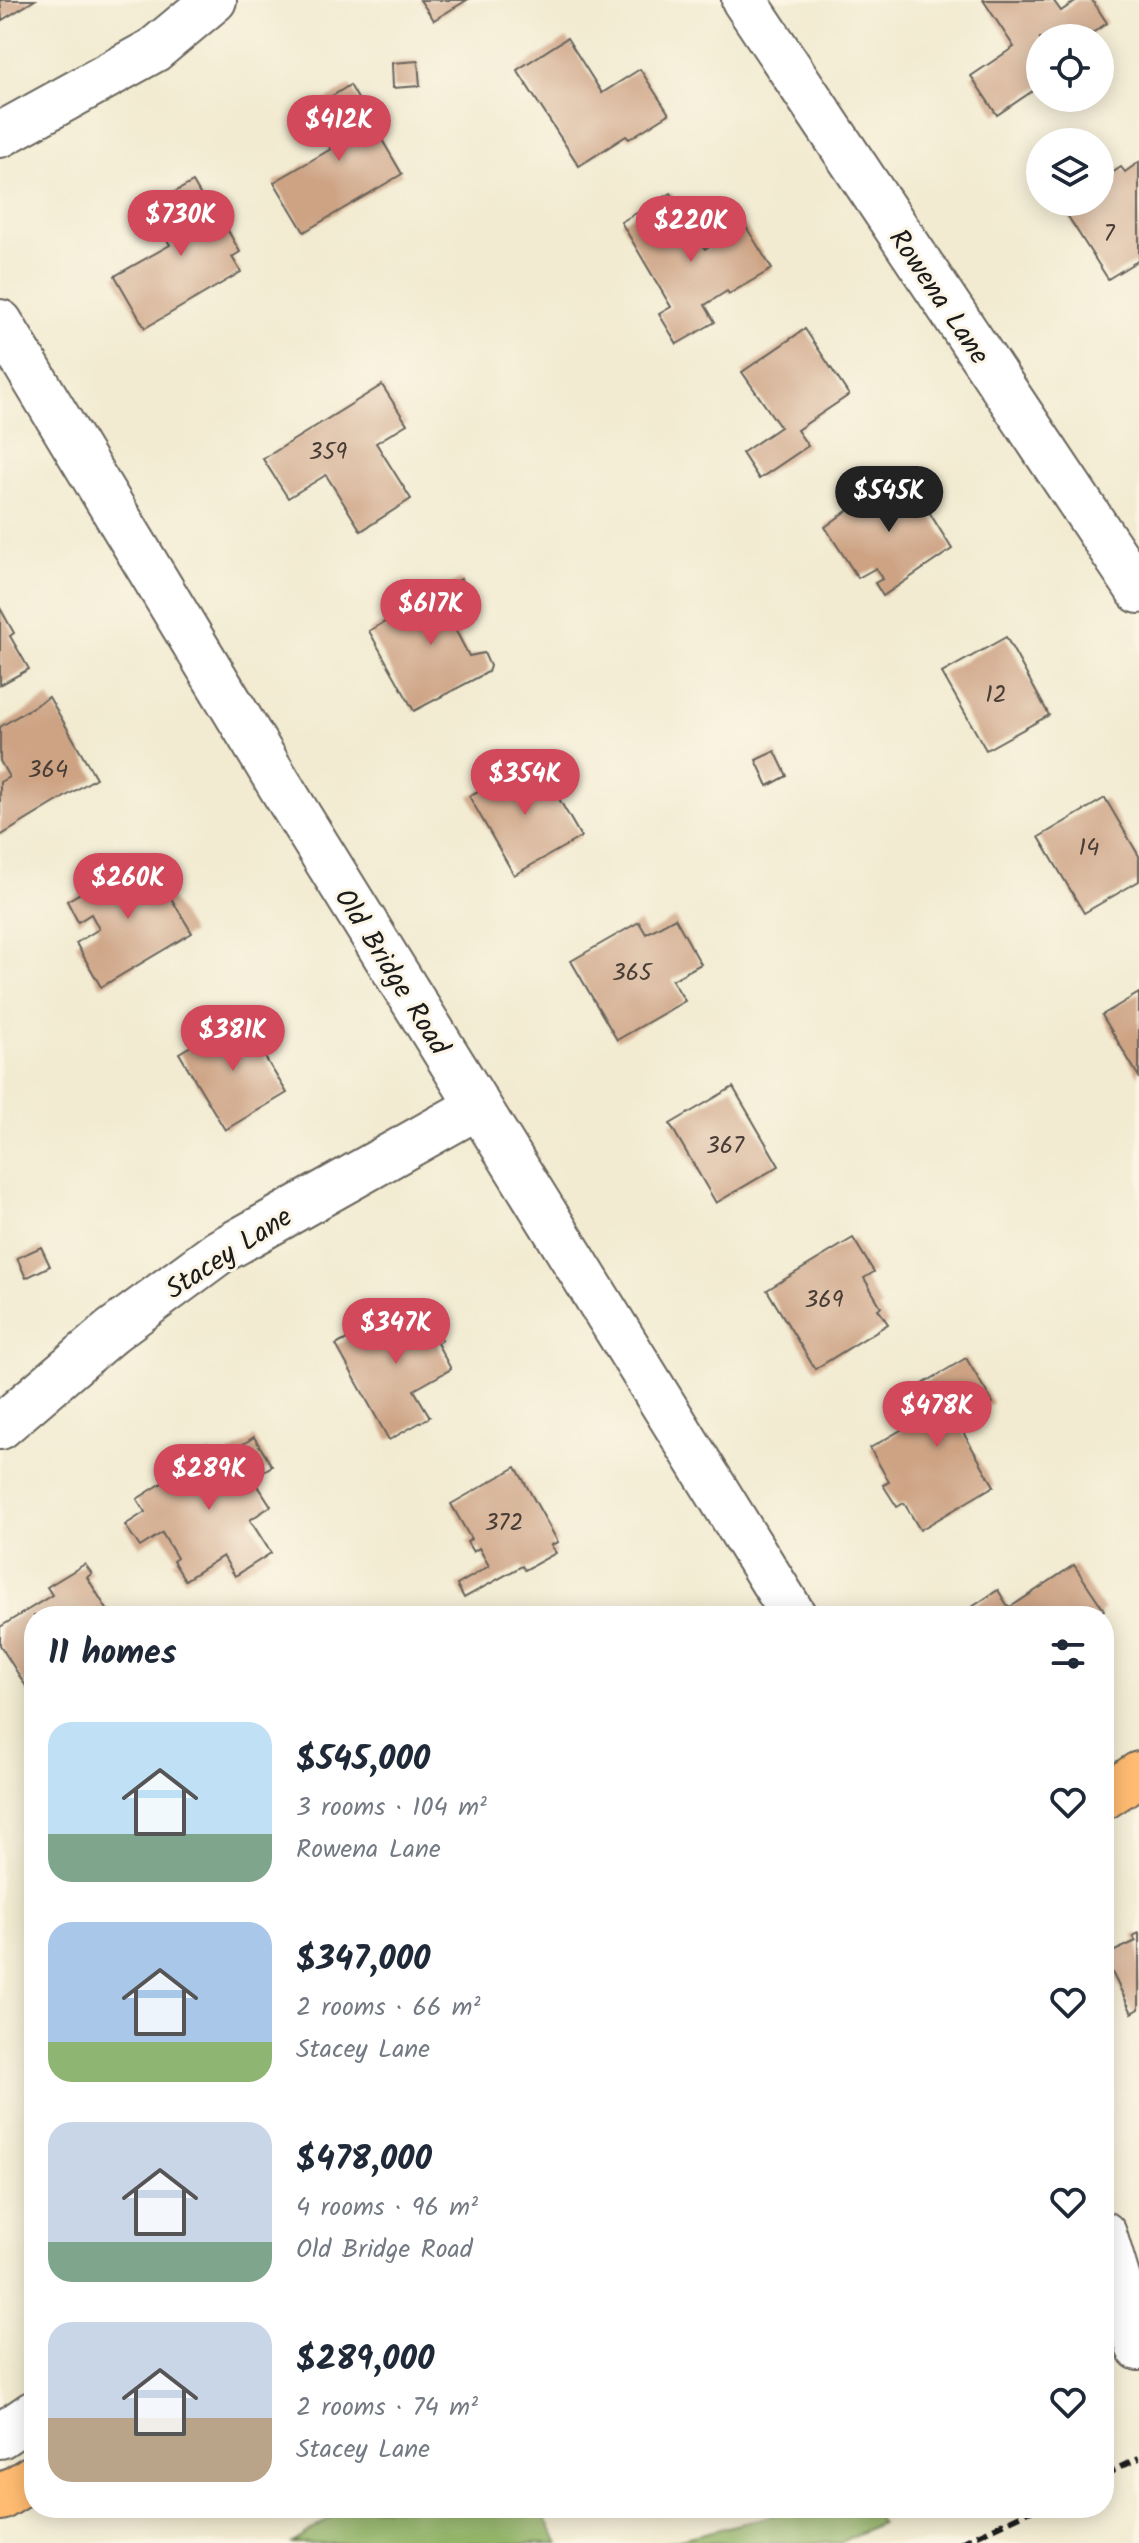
<!DOCTYPE html>
<meta charset="utf-8">
<style>
body{margin:0;font-family:Kalam,sans-serif;background:#f2f2f3;color:#1f2937;height:100vh;display:flex;flex-direction:column;font-size:30px;white-space:nowrap}
*{box-sizing:border-box;margin:0}
p{font-size:26px;color:#747a83}
.icon{flex:none;width:44px;height:44px;fill:none;stroke:currentColor;stroke-width:2;stroke-linecap:round;stroke-linejoin:round}
.map{position:relative;flex:1;overflow:hidden}
.side{position:absolute;left:24px;top:1606px;width:1090px;height:912px;display:flex;flex-direction:column;background:#fff;border-radius:32px;box-shadow:0 4px 20px #0003}
.side>*{flex:none}
.controls{position:absolute;left:1026px;top:24px;display:grid;gap:16px}
.controls a{display:grid;place-items:center;width:88px;height:88px;border-radius:50%;background:#fff;box-shadow:0 4px 20px #0003;font-size:40px}
.price{position:absolute;translate:-50% -68px;padding:0 18px;border-radius:28px;background:#d1495b;color:#fff;font-size:26px;line-height:52px;filter:drop-shadow(0 2px 4px #0008)}
.price::after{content:'';position:absolute;left:50%;top:48px;width:24px;height:18px;margin-left:-12px;background:inherit;clip-path:polygon(0 0,100% 0,50% 100%)}
.price.on{background:#222;color:#fff}
ul{padding:0;list-style:none}
li{display:flex;align-items:center;gap:24px;height:200px;padding:0 24px}
li span{display:grid;place-items:center;flex:none;width:224px;height:160px;border-radius:24px;color:#555}
li>.icon{margin-inline-start:auto}
span .icon{width:96px;height:96px;fill:#fffc;stroke-width:1}
li b{font-size:34px}
h2{display:flex;justify-content:space-between;align-items:center;height:96px;padding:0 24px;font-size:34px}
.map>svg:first-child{display:block}
.forest{fill:#94b66a;stroke:#586943;stroke-width:2}
.building{fill:#cda384}
.lines{fill:none;stroke-linecap:round;stroke-linejoin:round}
.minor-casing{stroke:#67645b;stroke-width:48}
.major-casing{stroke:#67645b;stroke-width:48}
.minor{stroke:#fff;stroke-width:44}
.major{stroke:#ffbb71;stroke-width:44}
.rail{stroke:#1c1c1c;stroke-width:6;stroke-dasharray:12 6;stroke-linecap:butt}
.labels{text-anchor:middle;stroke-width:6;stroke-linejoin:round;paint-order:stroke}
.number-label{font-size:24px;fill:#483e36}
.street-label{font-size:28px;fill:#1c1c1c;stroke:#fcf5e5}
</style>
<div class="map">
<svg width="1139" height="2543" viewBox="0 0 1139 2543">
<rect width="100%" height="100%" fill="#fcf5e5"/>
<filter id="ink" filterUnits="userSpaceOnUse"><feTurbulence type="fractalNoise" baseFrequency=".0125" numOctaves="2"/><feDisplacementMap in="SourceGraphic" scale="16" xChannelSelector="R" yChannelSelector="G"/><feConvolveMatrix kernelMatrix="1 2 1 2 8 2 1 2 1" color-interpolation-filters="sRGB"/></filter>
<filter id="wash" filterUnits="userSpaceOnUse"><feTurbulence type="fractalNoise" baseFrequency=".006" numOctaves="4" result="noise"/><feDisplacementMap in="SourceGraphic" scale="32" xChannelSelector="R" yChannelSelector="G"/><feGaussianBlur stdDeviation="1.8" result="paint"/><feColorMatrix in="noise" values="0 0 0 0 0 0 0 0 0 0 0 0 0 0 0 0 0 1.4 0 .05"/><feComposite in="paint" operator="in"/></filter>
<g filter="url(#wash)">
<rect width="100%" height="100%" fill="#f2ebd1"/>
<g class="forest">
<polygon points="345,2508 540,2508 559,2543 292,2543"/>
<polygon points="801,2508 873,2508 881,2523 840,2543 665,2543"/>
</g>
<g id="blocks">
<g class="building">
<polygon points="0,0 35,0 2,20"/>
<polygon points="420,0 467,0 434,20"/>
<polygon points="983,0 1053,0 1061,11 1077,0 1092,0 1107,23 1085,38 1040,38 1040,86 997,115 971,76 1014,47"/>
<polygon points="567,38 602,93 640,69 669,114 629,139 626,136 579,166 517,70"/>
<polygon points="418,61 420,86 393,88 392,63"/>
<polygon points="350,85 402,174 304,232 274,182 331,149 308,111"/>
<polygon points="1139,162 1139,260 1108,279 1062,207 1067,204 1066,202 1100,202 1100,181 1121,167 1125,172"/>
<polygon points="193,182 216,222 222,220 240,252 232,257 241,272 145,328 115,276 170,245 148,207"/>
<polygon points="671,193 705,249 745,225 772,269 729,294 727,291 705,305 715,322 677,344 659,314 671,307 621,222"/>
<polygon points="805,329 849,395 797,430 808,446 759,479 742,453 780,427 742,372"/>
<polygon points="382,385 407,424 376,443 411,499 361,531 326,475 288,498 263,459"/>
<polygon points="903,470 952,549 883,596 875,583 882,579 876,568 858,578 825,527"/>
<polygon points="461,579 477,614 455,629 469,656 484,653 490,666 488,672 414,711 369,631"/>
<polygon points="0,608 14,633 10,636 29,669 0,685"/>
<polygon points="1006,637 1049,715 986,750 942,673"/>
<polygon points="49,697 96,778 0,836 0,782 9,777 0,761 0,727"/>
<polygon points="775,751 787,776 768,786 756,760"/>
<polygon points="536,759 581,837 514,875 469,796"/>
<polygon points="1105,798 1139,856 1139,881 1084,913 1039,837"/>
<polygon points="145,855 192,933 101,987 76,943 99,929 91,914 78,922 67,901"/>
<polygon points="675,918 701,964 672,980 685,1001 617,1040 571,961 639,922 646,934"/>
<polygon points="1139,993 1139,1077 1102,1015"/>
<polygon points="240,1017 287,1093 225,1130 179,1053"/>
<polygon points="733,1087 779,1166 716,1203 670,1124"/>
<polygon points="853,1238 874,1272 864,1278 881,1307 878,1309 888,1324 815,1369 767,1290"/>
<polygon points="41,1247 50,1266 26,1278 17,1258"/>
<polygon points="412,1303 418,1313 424,1309 442,1340 437,1343 451,1369 414,1390 430,1417 389,1440 336,1345"/>
<polygon points="966,1358 993,1403 966,1418 964,1434 994,1486 920,1530 904,1503 897,1507 883,1485 889,1482 870,1448 908,1426 909,1428 926,1418 911,1391"/>
<polygon points="254,1437 272,1466 253,1478 271,1506 250,1520 271,1553 235,1576 223,1556 185,1580 173,1561 177,1558 162,1533 140,1547 125,1525 145,1512 137,1499 211,1452 218,1461"/>
<polygon points="516,1467 558,1542 551,1545 556,1553 525,1570 522,1566 464,1598 457,1585 489,1566 479,1548 473,1552 467,1542 471,1539 451,1504"/>
<polygon points="85,1564 92,1574 87,1577 111,1616 34,1616 34,1684 27,1688 0,1645 0,1627 52,1595 47,1587"/>
<polygon points="1074,1565 1104,1610 1100,1613 1102,1616 969,1616 966,1611 998,1590 1009,1608"/>
<polygon points="1139,1933 1139,2009 1132,2013 1104,1956 1136,1941 1133,1936"/>
</g>
</g>
</g>
<g filter="url(#ink)">
<use href="#blocks" fill-opacity="0" stroke="#67645b" stroke-width="2"/>
<g class="lines">
<g class="minor-casing">
<g id="minor">
<polyline points="744,0 1139,591"/>
<polyline points="0,135 154,50 214,0"/>
<polyline points="0,322 281,787 794,1616"/>
<polyline points="0,1427 112,1331 219,1252 477,1107"/>
<polyline points="1104,2234 1139,2348"/>
<polyline points="0,2436 34,2413"/>
</g>
</g>
<g class="major-casing">
<g id="major">
<polyline points="1104,1797 1139,1774"/>
<polyline points="0,2498 34,2477"/>
</g>
</g>
<use href="#minor" class="minor"/>
<use href="#major" class="major"/>
<g class="rail">
<polyline points="1104,2475 1139,2458"/>
<polyline points="961,2543 1035,2508"/>
</g>
</g>
</g>
<g class="labels">
<g class="number-label">
<text x="1109" y="241">7</text>
<text x="328" y="459">359</text>
<text x="996" y="702">12</text>
<text x="48" y="777">364</text>
<text x="1089" y="855">14</text>
<text x="632" y="980">365</text>
<text x="725" y="1153">367</text>
<text x="824" y="1307">369</text>
<text x="504" y="1530">372</text>
</g>
<g class="street-label">
<text transform="translate(940 296) rotate(56)" y="10">Rowena Lane</text>
<text transform="translate(393 971) rotate(58)" y="10">Old Bridge Road</text>
<text transform="translate(228 1252) rotate(-33)" y="10">Stacey Lane</text>
</g>
</g>
</svg>
<div class="controls">
<a><svg class="icon" aria-label="locate" viewBox="0 0 24 24"><circle cx="12" cy="12" r="6"/><path d="M12 2v4M12 18v4M2 12h4M18 12h4"/></svg></a>
<a><svg class="icon" aria-label="layers" viewBox="0 0 24 24"><path d="M12 4l9 5-9 5-9-5zM3 14l9 5 9-5"/></svg></a>
</div>
<b class="price" style="left:339px;top:163px">$412K</b>
<b class="price" style="left:181px;top:258px">$730K</b>
<b class="price" style="left:691px;top:264px">$220K</b>
<b class="price on" style="left:889px;top:534px">$545K</b>
<b class="price" style="left:431px;top:647px">$617K</b>
<b class="price" style="left:525px;top:817px">$354K</b>
<b class="price" style="left:128px;top:921px">$260K</b>
<b class="price" style="left:233px;top:1073px">$381K</b>
<b class="price" style="left:396px;top:1366px">$347K</b>
<b class="price" style="left:937px;top:1449px">$478K</b>
<b class="price" style="left:209px;top:1512px">$289K</b>
<section class="side">
<h2>11 homes<svg class="icon" aria-label="filters" viewBox="0 0 24 24"><path d="M4 7h16M4 17h16"/><circle cx="9" cy="7" r="2"/><circle cx="15" cy="17" r="2"/></svg></h2>
<ul>
<li><span style="background:linear-gradient(#bfe0f5 70%,#7fa58c 0)"><svg class="icon" aria-label="home" viewBox="0 0 24 24"><path d="M3 11l9-7 9 7M6 9v11h12V9"/></svg></span><div><b>$545,000</b><p>3 rooms · 104 m²</p><p>Rowena Lane</p></div><svg class="icon" aria-label="heart" viewBox="0 0 24 24"><path d="M12 20l-8-8c-3-5 5-10 8-4 3-6 11-1 8 4z"/></svg></li>
<li><span style="background:linear-gradient(#a9c7e8 75%,#8fb573 0)"><svg class="icon" aria-label="home" viewBox="0 0 24 24"><path d="M3 11l9-7 9 7M6 9v11h12V9"/></svg></span><div><b>$347,000</b><p>2 rooms · 66 m²</p><p>Stacey Lane</p></div><svg class="icon" aria-label="heart" viewBox="0 0 24 24"><path d="M12 20l-8-8c-3-5 5-10 8-4 3-6 11-1 8 4z"/></svg></li>
<li><span style="background:linear-gradient(#c9d6e8 75%,#7fa58c 0)"><svg class="icon" aria-label="home" viewBox="0 0 24 24"><path d="M3 11l9-7 9 7M6 9v11h12V9"/></svg></span><div><b>$478,000</b><p>4 rooms · 96 m²</p><p>Old Bridge Road</p></div><svg class="icon" aria-label="heart" viewBox="0 0 24 24"><path d="M12 20l-8-8c-3-5 5-10 8-4 3-6 11-1 8 4z"/></svg></li>
<li><span style="background:linear-gradient(#c9d6e8 60%,#b9a48a 0)"><svg class="icon" aria-label="home" viewBox="0 0 24 24"><path d="M3 11l9-7 9 7M6 9v11h12V9"/></svg></span><div><b>$289,000</b><p>2 rooms · 74 m²</p><p>Stacey Lane</p></div><svg class="icon" aria-label="heart" viewBox="0 0 24 24"><path d="M12 20l-8-8c-3-5 5-10 8-4 3-6 11-1 8 4z"/></svg></li>
</ul>
</section>
</div>
